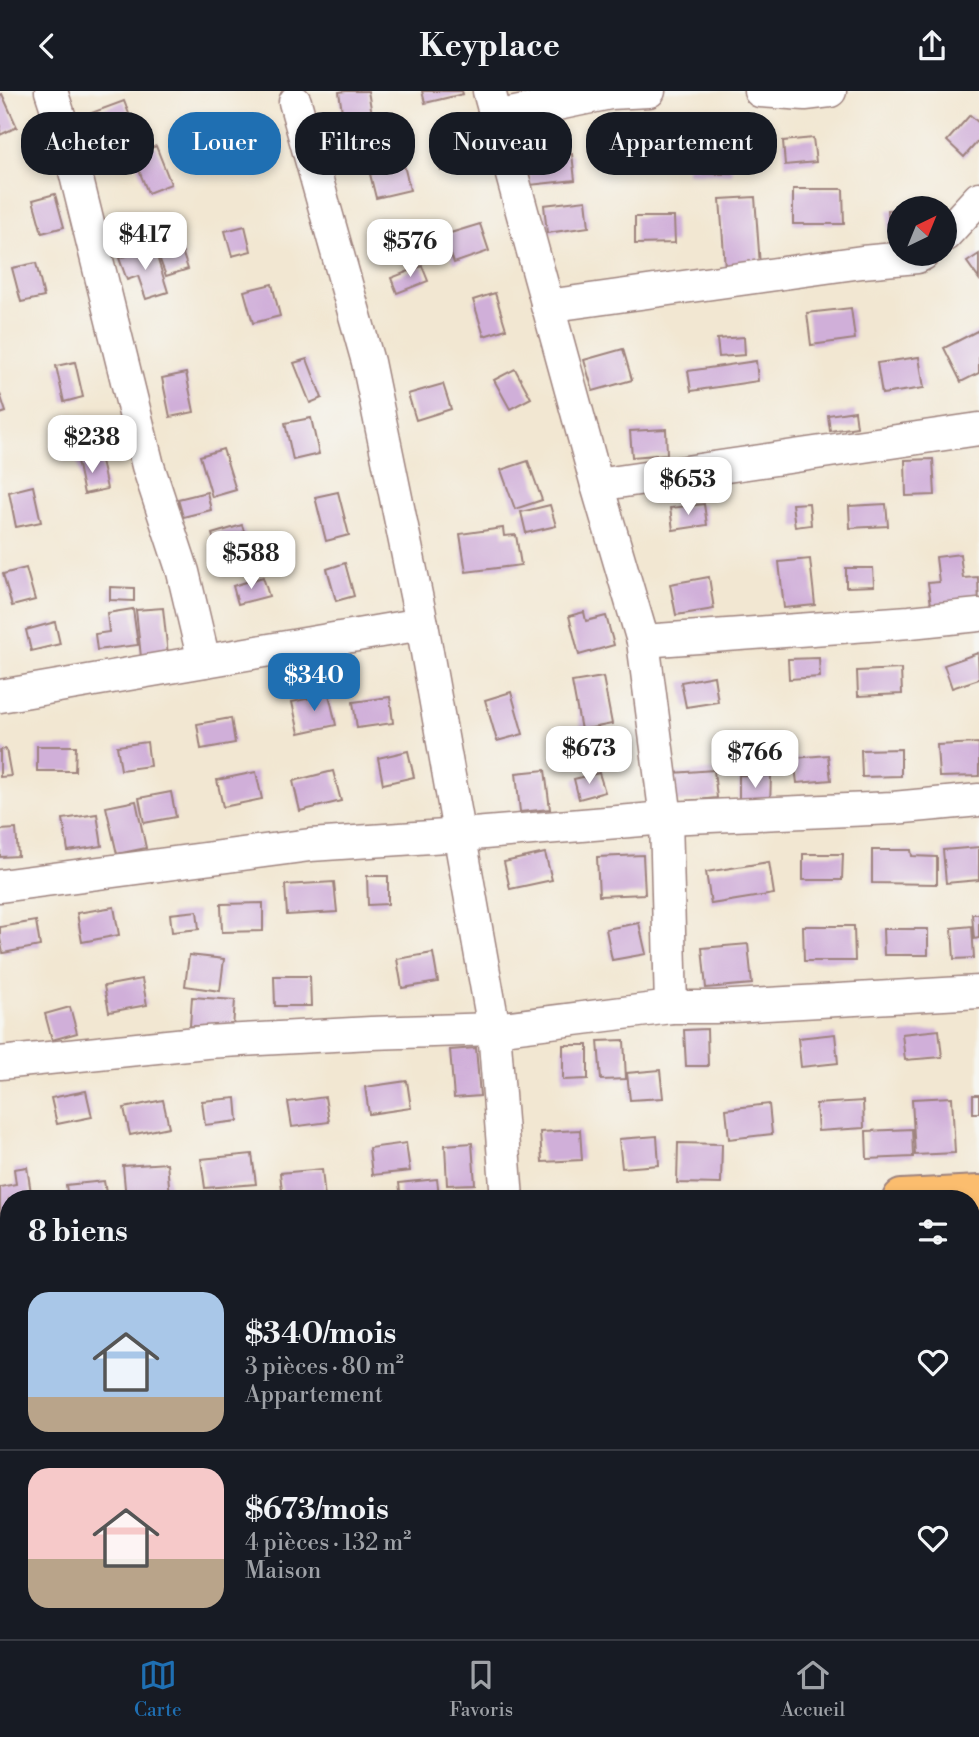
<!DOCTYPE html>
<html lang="fr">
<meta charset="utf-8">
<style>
body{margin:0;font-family:"Libre Bodoni",serif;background:#20242c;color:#f1f3f6;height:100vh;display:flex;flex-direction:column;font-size:26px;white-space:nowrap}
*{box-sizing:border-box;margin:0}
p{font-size:23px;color:#9ea1a6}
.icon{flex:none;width:38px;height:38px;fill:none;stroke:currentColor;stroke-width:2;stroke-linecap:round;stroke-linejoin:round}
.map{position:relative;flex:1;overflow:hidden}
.drawer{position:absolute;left:0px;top:1099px;width:980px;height:450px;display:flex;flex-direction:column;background:#171b24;border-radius:28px 28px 0 0;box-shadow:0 4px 10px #0003}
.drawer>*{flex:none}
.banner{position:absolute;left:21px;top:21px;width:938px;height:63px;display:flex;gap:14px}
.needle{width:46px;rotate:43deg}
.tools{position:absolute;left:887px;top:105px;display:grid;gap:14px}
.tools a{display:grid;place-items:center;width:70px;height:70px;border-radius:50%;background:#171b24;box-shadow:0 4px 10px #0003;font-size:35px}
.price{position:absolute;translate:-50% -60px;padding:0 16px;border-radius:14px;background:#fff;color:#222;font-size:23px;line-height:46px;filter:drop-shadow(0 2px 4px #0008)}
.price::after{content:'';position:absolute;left:50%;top:42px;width:21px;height:16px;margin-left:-10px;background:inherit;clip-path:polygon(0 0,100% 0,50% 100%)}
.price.active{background:#1f6fb2;color:#fff}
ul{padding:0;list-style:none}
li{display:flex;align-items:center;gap:21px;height:175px;padding:0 28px}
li+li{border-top:2px solid #363941}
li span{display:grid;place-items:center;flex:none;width:196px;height:140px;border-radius:21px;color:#555}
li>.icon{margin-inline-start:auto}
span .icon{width:84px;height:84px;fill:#fffc;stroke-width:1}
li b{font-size:30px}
h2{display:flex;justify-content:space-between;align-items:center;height:84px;padding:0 28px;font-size:30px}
.tag{padding:0 24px;border-radius:28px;background:#171b24;box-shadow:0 4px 10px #0003;font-size:24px;line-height:63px}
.tag.active{background:#1f6fb2;color:#fff}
header{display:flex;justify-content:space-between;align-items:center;height:91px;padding:0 28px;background:#171b24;font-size:32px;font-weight:700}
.tab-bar{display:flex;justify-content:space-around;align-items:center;height:98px;border-top:2px solid #363941;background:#171b24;font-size:19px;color:#9ea1a6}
.tab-bar a{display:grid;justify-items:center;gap:4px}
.tab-bar .active{color:#1f6fb2}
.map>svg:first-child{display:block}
.building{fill:#d0afd9}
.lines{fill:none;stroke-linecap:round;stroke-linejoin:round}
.minor-casing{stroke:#9e837e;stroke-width:35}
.major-casing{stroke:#9e837e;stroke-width:42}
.minor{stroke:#fff;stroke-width:32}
.major{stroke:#fbbd6e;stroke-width:38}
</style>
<header><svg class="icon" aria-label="back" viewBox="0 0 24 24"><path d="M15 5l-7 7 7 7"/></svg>Keyplace<svg class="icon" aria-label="share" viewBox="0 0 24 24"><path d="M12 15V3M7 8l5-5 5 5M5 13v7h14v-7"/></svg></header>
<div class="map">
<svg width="979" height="1548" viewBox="0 0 979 1548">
<rect width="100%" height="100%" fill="#f6f6f2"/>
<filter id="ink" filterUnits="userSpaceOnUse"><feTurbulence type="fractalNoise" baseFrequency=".0143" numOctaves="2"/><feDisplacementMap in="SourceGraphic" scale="14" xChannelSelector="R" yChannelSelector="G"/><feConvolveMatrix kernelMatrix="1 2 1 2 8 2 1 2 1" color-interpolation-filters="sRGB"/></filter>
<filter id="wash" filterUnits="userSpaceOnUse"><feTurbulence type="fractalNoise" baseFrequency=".00686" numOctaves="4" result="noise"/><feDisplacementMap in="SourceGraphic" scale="28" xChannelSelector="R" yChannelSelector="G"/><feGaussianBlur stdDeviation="1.57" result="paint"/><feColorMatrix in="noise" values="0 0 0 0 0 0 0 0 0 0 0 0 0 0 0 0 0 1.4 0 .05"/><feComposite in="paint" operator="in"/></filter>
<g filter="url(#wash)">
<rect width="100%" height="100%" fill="#f2e7d2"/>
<g id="blocks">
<g class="building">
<polygon points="346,0 368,0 372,23 343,27 339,1"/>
<polygon points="422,0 462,0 463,3 425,12"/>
<polygon points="2,3 17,36 0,44 0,4"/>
<polygon points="124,10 133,33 96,48 86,24"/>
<polygon points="970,24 979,32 979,49 964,66 947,50"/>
<polygon points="382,37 386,51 354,60 350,45"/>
<polygon points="813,47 816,71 785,74 783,50"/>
<polygon points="615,48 652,49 651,75 615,74"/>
<polygon points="703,49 733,50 732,83 687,82 688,54 703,55"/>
<polygon points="156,55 171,93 148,102 133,64"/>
<polygon points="463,55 466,74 441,79 437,59"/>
<polygon points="572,63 575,89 530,94 528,67"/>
<polygon points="404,74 410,99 376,107 370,83"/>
<polygon points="793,98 843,98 844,133 793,133"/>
<polygon points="55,103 64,136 42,142 33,109"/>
<polygon points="755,106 760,175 725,177 720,108"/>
<polygon points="586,109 589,136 547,142 544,114"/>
<polygon points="900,118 900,144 889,144 888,119"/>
<polygon points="635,126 674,126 675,152 635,153"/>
<polygon points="480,133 489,160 454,172 444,144"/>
<polygon points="245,135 251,160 232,165 225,140"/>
<polygon points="179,151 188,178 166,185 156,158"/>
<polygon points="154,156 168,201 146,208 138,185 127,189 119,167"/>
<polygon points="979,163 979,188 967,171"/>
<polygon points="36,172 44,206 21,211 12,177"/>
<polygon points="422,175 428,190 397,202 391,187"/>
<polygon points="272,193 280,225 253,232 244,200"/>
<polygon points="495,202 506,238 484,245 473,209"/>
<polygon points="851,217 855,248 811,254 807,222"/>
<polygon points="979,239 979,282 961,291 944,257"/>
<polygon points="744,246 745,264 719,266 717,248"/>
<polygon points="623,258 632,289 593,300 584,269"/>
<polygon points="919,266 924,297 882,303 877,272"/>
<polygon points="307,268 322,307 310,312 294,272"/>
<polygon points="756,270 758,290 691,300 688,280"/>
<polygon points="75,271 83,306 64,311 56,275"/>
<polygon points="515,278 531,307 510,318 494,289"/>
<polygon points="186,282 194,321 170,326 162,287"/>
<polygon points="443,293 451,318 416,329 408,303"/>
<polygon points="0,303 6,321 0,323"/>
<polygon points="855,320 857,336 830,340 828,324"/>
<polygon points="311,327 319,363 293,369 285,332"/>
<polygon points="666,338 667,363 632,366 630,340"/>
<polygon points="223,358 236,399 212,406 200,365"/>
<polygon points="100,365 107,398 84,403 77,370"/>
<polygon points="933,368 935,404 906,405 905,369"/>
<polygon points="528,370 542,409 515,418 501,379"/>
<polygon points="33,395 41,431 16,436 9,401"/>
<polygon points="207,401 211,419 183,426 178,408"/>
<polygon points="338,401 349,444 326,450 315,406"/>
<polygon points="809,412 811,434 795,436 792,413"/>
<polygon points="704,413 707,434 673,439 670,417"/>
<polygon points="886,413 888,435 850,437 849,415"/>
<polygon points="550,414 556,435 526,442 521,421"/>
<polygon points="242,434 255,475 225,484 212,443"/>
<polygon points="503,437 504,445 516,444 521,474 466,481 460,443"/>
<polygon points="960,463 963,487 978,486 979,516 932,521 928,492 939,491 936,466"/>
<polygon points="810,468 815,514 784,517 779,471"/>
<polygon points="345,472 354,505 336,510 327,478"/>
<polygon points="26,477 35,509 12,515 3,483"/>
<polygon points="846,477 873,477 874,495 846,496"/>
<polygon points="263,486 269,505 238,513 233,495"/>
<polygon points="709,486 714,518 676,524 670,493"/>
<polygon points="110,496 134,497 134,510 110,509"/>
<polygon points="163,517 168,564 141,566 136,519"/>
<polygon points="133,518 138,554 97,559 95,543 109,541 107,522"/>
<polygon points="584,521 586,530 606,525 614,554 579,564 569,525"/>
<polygon points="55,531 60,553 31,560 26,539"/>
<polygon points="978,562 979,588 952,597 944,574"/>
<polygon points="819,567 820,586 789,588 788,568"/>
<polygon points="901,578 902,603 858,605 857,580"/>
<polygon points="714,585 718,611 686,616 681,591"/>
<polygon points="603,586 612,633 581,639 572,591"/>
<polygon points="511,601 523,643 497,650 485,609"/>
<polygon points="329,603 336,634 299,642 292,611"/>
<polygon points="390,606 393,632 357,637 353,611"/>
<polygon points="231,627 235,652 201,658 197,633"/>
<polygon points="147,651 150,675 121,679 117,655"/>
<polygon points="979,652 979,685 939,686 937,654"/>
<polygon points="37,655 76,655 75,680 37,680"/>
<polygon points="6,658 11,685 0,686 0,659"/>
<polygon points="901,658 901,685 862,686 861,659"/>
<polygon points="408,660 414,686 383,693 378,667"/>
<polygon points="828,664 831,689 797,692 794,667"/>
<polygon points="545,679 550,718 520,721 516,682"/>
<polygon points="714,679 717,707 676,711 673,682"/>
<polygon points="333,680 341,710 300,720 293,690"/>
<polygon points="256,681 262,708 223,716 217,689"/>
<polygon points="599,682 605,701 579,708 574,688"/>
<polygon points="739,684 771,685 770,714 739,713"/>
<polygon points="171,701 176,726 144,732 139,707"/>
<polygon points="136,710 146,757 117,763 106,716"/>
<polygon points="97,723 102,755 68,760 63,728"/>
<polygon points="16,738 18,765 0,766 0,739"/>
<polygon points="979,756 979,789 946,792 943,759"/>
<polygon points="872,759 911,759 912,765 937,766 937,793 872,792"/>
<polygon points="545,762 552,789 510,798 504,771"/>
<polygon points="803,763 843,763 842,789 803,789"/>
<polygon points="643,764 645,803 599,805 597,766"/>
<polygon points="769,771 774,803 711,813 706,781"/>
<polygon points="367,785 388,785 388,813 368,814"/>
<polygon points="334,791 337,821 287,824 285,794"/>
<polygon points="263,812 263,840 222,841 221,813"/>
<polygon points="114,816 119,844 82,851 77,822"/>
<polygon points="197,820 199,838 172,841 170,823"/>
<polygon points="972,823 979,823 979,847 974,848"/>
<polygon points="36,830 40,855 3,862 0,848 0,836"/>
<polygon points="639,832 646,863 612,869 606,838"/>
<polygon points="803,835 854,835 855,870 804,870"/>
<polygon points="972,835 974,867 954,868 952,837"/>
<polygon points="883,838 928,838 928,864 884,864"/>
<polygon points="748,853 752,893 706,897 702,857"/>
<polygon points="433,862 438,891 402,897 397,868"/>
<polygon points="189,864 224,868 220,900 185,895"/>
<polygon points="274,885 310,885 311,915 275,915"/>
<polygon points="142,888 147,914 109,921 104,895"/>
<polygon points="192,906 235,909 233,937 190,935"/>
<polygon points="70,916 77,942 52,949 45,923"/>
<polygon points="707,938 708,975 686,975 684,939"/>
<polygon points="939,939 942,966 905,969 902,943"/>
<polygon points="835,943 838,972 801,976 798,947"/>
<polygon points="624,949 626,988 601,989 598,950"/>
<polygon points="563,954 588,954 588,988 563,989"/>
<polygon points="476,957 480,1005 454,1007 450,959"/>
<polygon points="660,979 663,1007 630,1009 627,982"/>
<polygon points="407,990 411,1017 369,1023 365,996"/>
<polygon points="86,1000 92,1026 57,1033 51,1007"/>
<rect x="973" y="1004" width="6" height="18"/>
<polygon points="325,1006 329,1031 292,1036 288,1011"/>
<polygon points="952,1006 955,1062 915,1064 912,1008"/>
<polygon points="236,1007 238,1030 205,1034 202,1010"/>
<polygon points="163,1009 169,1036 130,1044 124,1017"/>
<polygon points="863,1010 864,1037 818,1040 816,1013"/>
<polygon points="769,1013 772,1043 729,1048 726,1018"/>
<polygon points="912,1038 913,1066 867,1068 866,1040"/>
<polygon points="580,1039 582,1069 542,1071 540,1041"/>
<polygon points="657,1045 659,1074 622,1077 619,1048"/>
<polygon points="406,1052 410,1080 372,1084 369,1057"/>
<polygon points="472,1052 475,1093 447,1094 445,1054"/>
<polygon points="678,1052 722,1053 721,1093 677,1092"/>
<polygon points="252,1063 256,1093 205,1097 201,1068"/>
<polygon points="167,1072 170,1105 126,1108 123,1075"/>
<polygon points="27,1076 32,1108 9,1108 9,1135 0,1136 0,1096 16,1093 14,1078"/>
<polygon points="322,1078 325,1108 283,1108 280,1082"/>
<polygon points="437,1088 439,1104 401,1108 399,1092"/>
<polygon points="104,1090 107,1108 68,1108 66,1094"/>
<polygon points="979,1152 979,1170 972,1170 971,1153"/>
<polygon points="979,1208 979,1236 971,1237 971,1209"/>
<polygon points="3,1234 9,1272 9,1287 0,1288 0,1235"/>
<polygon points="0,1310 4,1310 8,1334 0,1335"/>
<polygon points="979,1412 979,1430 971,1432 971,1414"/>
<polygon points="9,1431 9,1457 0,1460 0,1434"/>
<polygon points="10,1540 51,1540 52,1548 11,1548"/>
<polygon points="92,1540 123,1540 125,1548 94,1548"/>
<polygon points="175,1540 214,1540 215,1543 199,1548 177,1548"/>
<polygon points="458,1540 499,1540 500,1548 458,1548"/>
<polygon points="505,1540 539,1540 540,1547 507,1548"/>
<polygon points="581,1540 637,1540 639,1548 583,1548"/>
<polygon points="691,1540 737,1540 738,1548 692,1548"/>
<polygon points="836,1540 864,1540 864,1542 837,1546"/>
<polygon points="561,1541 562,1548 547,1548 546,1544"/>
</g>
</g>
</g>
<g filter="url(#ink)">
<use href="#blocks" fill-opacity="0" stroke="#9e837e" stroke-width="2"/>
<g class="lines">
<g class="minor-casing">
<g id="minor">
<polyline points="51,0 68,52 148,375 183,481 204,570"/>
<polyline points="489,0 597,394 643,550 666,727 671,916"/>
<polyline points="760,0 805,3 830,0"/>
<polyline points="295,11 368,271 422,533 494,938 507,1108"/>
<polyline points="496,26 610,2 649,0"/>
<polyline points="945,144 979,107"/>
<polyline points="547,215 862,171 917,166 923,163"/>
<polyline points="597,394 979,338"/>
<polyline points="643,550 910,531 979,524"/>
<polyline points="0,605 422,533"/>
<polyline points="0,795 310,754 461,744 666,727 893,717 979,709"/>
<polyline points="0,972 206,951 371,942 494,938 671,916 715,916 979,901"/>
<polyline points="0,1294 9,1293"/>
<polyline points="971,1360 979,1359"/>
<polyline points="0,1488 9,1487"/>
<polyline points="659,1540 662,1548"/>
</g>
</g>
<g class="major-casing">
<g id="major">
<polyline points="902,1108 979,1104"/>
<polyline points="0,1172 9,1172"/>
</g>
</g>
<use href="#minor" class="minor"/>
<use href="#major" class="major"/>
</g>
</g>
</svg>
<div class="tools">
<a><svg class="needle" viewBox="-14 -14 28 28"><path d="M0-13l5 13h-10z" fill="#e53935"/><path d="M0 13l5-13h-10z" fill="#9ea1a6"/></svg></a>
</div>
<b class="price" style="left:145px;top:181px">$417</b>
<b class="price" style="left:410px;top:188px">$576</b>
<b class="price" style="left:92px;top:384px">$238</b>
<b class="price" style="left:688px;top:426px">$653</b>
<b class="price" style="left:251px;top:500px">$588</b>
<b class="price active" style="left:314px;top:622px">$340</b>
<b class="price" style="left:589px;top:695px">$673</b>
<b class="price" style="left:755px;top:699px">$766</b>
<div class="banner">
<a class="tag">Acheter</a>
<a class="tag active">Louer</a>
<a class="tag">Filtres</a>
<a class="tag">Nouveau</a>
<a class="tag">Appartement</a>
</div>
<section class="drawer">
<h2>8 biens<svg class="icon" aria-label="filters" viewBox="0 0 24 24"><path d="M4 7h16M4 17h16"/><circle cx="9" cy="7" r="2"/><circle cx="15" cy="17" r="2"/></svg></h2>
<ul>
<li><span style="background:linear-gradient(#a9c7e8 75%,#b9a48a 0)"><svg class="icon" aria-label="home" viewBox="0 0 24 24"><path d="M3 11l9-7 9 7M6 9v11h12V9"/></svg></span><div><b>$340/mois</b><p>3 pièces · 80 m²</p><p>Appartement</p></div><svg class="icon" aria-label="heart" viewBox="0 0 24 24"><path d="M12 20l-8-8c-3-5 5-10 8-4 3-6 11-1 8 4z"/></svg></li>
<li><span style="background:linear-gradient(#f6c9c9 65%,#b9a48a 0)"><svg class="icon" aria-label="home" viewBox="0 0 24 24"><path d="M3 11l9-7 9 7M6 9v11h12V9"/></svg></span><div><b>$673/mois</b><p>4 pièces · 132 m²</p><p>Maison</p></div><svg class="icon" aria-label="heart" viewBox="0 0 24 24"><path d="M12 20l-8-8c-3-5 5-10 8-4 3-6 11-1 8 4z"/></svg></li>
</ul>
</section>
</div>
<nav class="tab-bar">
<a class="active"><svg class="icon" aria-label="map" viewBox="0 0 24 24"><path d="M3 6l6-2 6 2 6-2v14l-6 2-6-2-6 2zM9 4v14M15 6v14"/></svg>Carte</a>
<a><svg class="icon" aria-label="saved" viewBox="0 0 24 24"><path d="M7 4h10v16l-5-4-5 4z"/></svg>Favoris</a>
<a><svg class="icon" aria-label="home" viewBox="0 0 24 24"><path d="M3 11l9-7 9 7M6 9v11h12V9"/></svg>Accueil</a>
</nav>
